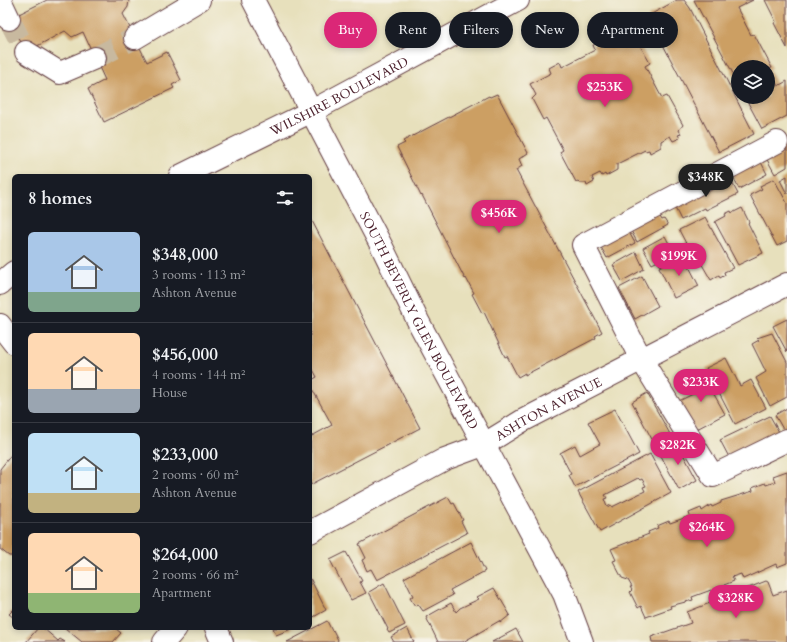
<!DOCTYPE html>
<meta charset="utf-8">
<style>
body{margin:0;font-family:Cardo,serif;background:#20242c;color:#f1f3f6;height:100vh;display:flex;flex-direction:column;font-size:15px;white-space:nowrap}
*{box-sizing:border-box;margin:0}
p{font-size:13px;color:#9ea1a6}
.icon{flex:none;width:22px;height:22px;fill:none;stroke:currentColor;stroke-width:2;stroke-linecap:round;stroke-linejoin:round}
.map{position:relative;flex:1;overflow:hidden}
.details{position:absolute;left:12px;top:174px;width:300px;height:456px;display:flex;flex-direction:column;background:#171b24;border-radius:6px;box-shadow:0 2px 6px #0003}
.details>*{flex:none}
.top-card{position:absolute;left:324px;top:12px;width:380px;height:36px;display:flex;gap:8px}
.fabs{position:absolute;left:731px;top:60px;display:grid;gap:8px}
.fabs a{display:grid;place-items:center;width:44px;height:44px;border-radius:50%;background:#171b24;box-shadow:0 2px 6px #0003;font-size:20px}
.price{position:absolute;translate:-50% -34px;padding:0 9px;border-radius:14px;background:#db2777;color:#fff;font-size:13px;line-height:26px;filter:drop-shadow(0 1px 2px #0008)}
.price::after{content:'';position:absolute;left:50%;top:24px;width:12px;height:9px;margin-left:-6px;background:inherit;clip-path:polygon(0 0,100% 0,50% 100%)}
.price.active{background:#222;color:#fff}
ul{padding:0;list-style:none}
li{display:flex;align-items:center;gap:12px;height:100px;padding:0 16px}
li+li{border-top:1px solid #363941}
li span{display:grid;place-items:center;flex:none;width:112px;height:80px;border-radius:6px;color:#555}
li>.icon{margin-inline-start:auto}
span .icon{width:48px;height:48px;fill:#fffc;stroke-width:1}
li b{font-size:17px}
h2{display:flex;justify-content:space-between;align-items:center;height:48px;padding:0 16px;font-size:17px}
.tag{padding:0 14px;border-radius:18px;background:#171b24;box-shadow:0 2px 6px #0003;font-size:14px;line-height:36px}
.tag.active{background:#db2777;color:#fff}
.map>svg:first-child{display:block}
.building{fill:#cc9f63;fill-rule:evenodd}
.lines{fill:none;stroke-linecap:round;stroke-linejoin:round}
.minor-tunnel{stroke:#c8b99f;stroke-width:22;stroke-dasharray:22 11;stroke-linecap:butt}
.minor-casing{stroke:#623c41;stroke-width:24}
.major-casing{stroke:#623c41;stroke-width:24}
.minor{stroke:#fff;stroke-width:22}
.major{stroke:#fff;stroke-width:22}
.labels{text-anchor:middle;stroke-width:3;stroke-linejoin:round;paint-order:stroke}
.street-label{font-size:13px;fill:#4a1f2b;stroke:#f7f3e8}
</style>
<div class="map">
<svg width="787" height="642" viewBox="0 0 787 642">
<rect width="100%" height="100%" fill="#f7f3e8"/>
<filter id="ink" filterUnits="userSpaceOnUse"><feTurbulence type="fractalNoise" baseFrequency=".025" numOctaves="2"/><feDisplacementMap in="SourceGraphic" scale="8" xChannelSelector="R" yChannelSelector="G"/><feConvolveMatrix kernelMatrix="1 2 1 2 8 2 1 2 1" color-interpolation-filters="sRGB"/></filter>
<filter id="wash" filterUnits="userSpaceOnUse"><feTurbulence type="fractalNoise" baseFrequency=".012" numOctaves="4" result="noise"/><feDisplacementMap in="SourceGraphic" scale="16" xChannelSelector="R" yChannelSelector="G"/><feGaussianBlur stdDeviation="0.9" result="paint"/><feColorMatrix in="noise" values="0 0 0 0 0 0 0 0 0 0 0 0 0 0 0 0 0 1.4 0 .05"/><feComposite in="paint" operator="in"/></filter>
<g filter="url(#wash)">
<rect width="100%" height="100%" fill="#e7e0bc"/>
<g id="blocks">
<g class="building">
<polygon points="47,0 129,0 128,7 123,14 147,62 167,52 181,80 172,85 174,88 104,122 88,89 105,80 83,32 72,37 65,31 26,52 9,19"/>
<polygon points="677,0 684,0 690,8 754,134 719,152 648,16"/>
<polygon points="694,0 753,0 737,8 751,35 754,34 772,68 769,69 778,86 787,81 787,116 762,129 745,97 768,97 768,67 738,67 738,83"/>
<polygon points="765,0 787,0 787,48 774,23 776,22"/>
<polygon points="627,32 629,35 633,33 650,63 645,66 662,98 667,96 683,125 679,130 681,134 678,135 680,138 673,141 670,136 661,141 661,147 650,153 649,150 645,151 645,150 617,164 617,170 606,176 605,174 602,176 600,173 592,177 594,182 587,186 586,183 580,183 578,181 576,182 560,152 563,150 546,118 543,120 532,99 536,95 530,84 551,73 549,68 560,62 562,67 595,50 593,45 604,39 606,44"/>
<polygon points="497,94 528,153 519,159 522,166 516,170 602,332 595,336 596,338 525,375 525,373 518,377 507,356 505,357 484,312 482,313 472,294 474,293 466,278 465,279 422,195 421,196 397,147 405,143 403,141 489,96 490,97"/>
<polygon points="787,145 787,167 775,174 765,156"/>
<polygon points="759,158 767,174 739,189 731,173"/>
<polygon points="728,175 738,194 706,210 705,208 681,220 673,204"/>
<polygon points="787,176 787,194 780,180"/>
<polygon points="774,179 787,203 787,241 777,246 750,195 762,189 760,186"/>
<polygon points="742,208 749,222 748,223 763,253 738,265 715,222 726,216 725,214 731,211 732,213"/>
<polygon points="656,210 662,220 664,219 668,225 637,242 628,225"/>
<polygon points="310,217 420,428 310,485 310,437 332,425 310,385 310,381 317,377 310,364"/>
<polygon points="705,217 733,268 724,272 725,275 720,278 719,275 711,280 697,256 691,252 691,253 679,230"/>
<polygon points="626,227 635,243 607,258 597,240"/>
<polygon points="665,236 674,253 670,255 672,259 660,265 658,261 652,264 643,248"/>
<polygon points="636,252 644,269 622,281 613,265"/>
<polygon points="683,255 699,286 674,298 659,267"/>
<polygon points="642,276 658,306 635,319 619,288"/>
<polygon points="787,319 787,352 773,326"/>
<polygon points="772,333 787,362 787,397 770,406 756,378 766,372 752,344 759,340 757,338"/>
<polygon points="726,358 740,386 751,380 766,408 735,424 706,368"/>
<polygon points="701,371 725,414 695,430 679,401 695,393 688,378"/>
<polygon points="647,393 670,434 654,443 632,402"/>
<polygon points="787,408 787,429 784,431 775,415"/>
<polygon points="615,409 639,454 575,487 569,475 571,474 560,453 575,445 580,455 600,444 588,422"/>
<polygon points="770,416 779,432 730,459 720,440"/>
<polygon points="677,443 697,480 679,490 659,452"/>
<polygon points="14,454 14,556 9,556 0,549 0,469 11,455"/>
<path d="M 650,454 L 671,493 L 600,532 L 578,492 ZM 638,478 L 640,480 L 642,479 L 646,486 L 643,487 L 645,491 L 612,507 L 611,505 L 607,507 L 604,499 L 607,498 L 605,495 Z"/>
<polygon points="787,471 787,563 777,567 776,564 743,579 741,574 732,577 734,581 724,585 725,588 712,593 711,590 692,597 693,600 670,606 671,608 646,617 641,606 638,608 630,592 632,590 630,587 632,587 628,580 622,578 613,561 616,560 611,549 649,534 648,532 658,528 657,526 669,521 670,523 690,516 689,513 701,508 702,511 711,505 712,507 721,503 721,501 753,491 752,488 765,483 766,485 775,482 773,476"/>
<polygon points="448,497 452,504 454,503 463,520 461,521 467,533 377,580 371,569 367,571 362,560 366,558 359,544"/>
<polygon points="471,542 485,571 450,590 453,595 423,611 418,604 415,606 410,598 413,596 404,578"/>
<polygon points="346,552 362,581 360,582 366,593 351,600 330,560"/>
<polygon points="310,578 326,610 310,619"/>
<polygon points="766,581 768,582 773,595 787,590 787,642 652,642 651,637 691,623 687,612"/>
<polygon points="384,583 405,625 389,633 387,630 388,629 369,592"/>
<polygon points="494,588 510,615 500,623 499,621 463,642 438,642 426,617 451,603 456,612 460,608 479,599 477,597"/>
<polygon points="14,609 14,618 9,614"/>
<polygon points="327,621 332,631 333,630 338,640 337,642 287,642"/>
<polygon points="38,628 43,628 58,641 60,639 65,642 26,642"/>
<polygon points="65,628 115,628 121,633 113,642 82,642"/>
<polygon points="273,628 294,628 276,635"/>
<polygon points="407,628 414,642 394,642 391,637"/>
<polygon points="516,629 523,642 492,642"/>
</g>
</g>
</g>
<g filter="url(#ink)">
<use href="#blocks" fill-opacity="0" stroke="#623c41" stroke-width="1"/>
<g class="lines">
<g class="minor-tunnel">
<polyline points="9,19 26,52"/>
<polyline points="95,58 135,38"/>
</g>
<g class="minor-casing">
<g id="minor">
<polyline points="0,0 9,19"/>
<polyline points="135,38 199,0"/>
<polyline points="26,52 60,73 95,58"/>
<polyline points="777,142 583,245 641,359 713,476 787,440"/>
<polyline points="0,325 14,343"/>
<path id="s1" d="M 310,532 L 445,459 L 483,445 L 522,421 L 787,284"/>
<polyline points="216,628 222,642"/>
<polyline points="164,642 176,628"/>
</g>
</g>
<g class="major-casing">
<g id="major">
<path id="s2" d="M 253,0 L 381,245 L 419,323 L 564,594 L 582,642"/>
<path id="s3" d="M 180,176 L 312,111 L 518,0"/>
<polyline points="0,284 14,272"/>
</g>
</g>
<use href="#minor" class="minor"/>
<use href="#major" class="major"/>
</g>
</g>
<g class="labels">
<g class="street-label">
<text dy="5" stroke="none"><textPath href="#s3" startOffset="178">WILSHIRE BOULEVARD</textPath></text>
<text dy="5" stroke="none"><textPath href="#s2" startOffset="361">SOUTH BEVERLY GLEN BOULEVARD</textPath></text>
<text dy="5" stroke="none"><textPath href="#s1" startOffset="269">ASHTON AVENUE</textPath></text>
</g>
</g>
</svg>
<div class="fabs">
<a><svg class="icon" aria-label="layers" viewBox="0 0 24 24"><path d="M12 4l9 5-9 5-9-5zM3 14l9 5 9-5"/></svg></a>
</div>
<b class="price" style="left:605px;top:108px">$253K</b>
<b class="price active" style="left:706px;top:198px">$348K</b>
<b class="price" style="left:499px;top:234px">$456K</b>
<b class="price" style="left:679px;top:277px">$199K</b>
<b class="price" style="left:701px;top:403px">$233K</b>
<b class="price" style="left:678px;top:466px">$282K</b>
<b class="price" style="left:707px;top:548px">$264K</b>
<b class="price" style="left:736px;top:619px">$328K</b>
<div class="top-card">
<a class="tag active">Buy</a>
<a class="tag">Rent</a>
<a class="tag">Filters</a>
<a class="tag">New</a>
<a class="tag">Apartment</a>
</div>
<section class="details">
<h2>8 homes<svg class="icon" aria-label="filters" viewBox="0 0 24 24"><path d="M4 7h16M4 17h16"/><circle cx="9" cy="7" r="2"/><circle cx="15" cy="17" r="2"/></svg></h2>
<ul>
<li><span style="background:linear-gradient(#a9c7e8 75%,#7fa58c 0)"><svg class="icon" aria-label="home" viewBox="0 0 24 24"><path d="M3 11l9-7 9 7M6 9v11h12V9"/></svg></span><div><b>$348,000</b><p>3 rooms · 113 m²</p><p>Ashton Avenue</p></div></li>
<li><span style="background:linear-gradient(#ffd9b3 70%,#9aa5b1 0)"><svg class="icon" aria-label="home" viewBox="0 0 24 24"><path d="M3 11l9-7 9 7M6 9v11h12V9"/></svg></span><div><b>$456,000</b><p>4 rooms · 144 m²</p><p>House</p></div></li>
<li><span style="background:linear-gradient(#bfe0f5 75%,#c2b280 0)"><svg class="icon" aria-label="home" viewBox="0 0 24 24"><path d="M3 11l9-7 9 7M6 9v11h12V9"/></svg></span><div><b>$233,000</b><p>2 rooms · 60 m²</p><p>Ashton Avenue</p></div></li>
<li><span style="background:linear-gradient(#ffd9b3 75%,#8fb573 0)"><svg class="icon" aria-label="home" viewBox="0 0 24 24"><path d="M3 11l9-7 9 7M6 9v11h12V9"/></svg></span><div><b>$264,000</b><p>2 rooms · 66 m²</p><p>Apartment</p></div></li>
</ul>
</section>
</div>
